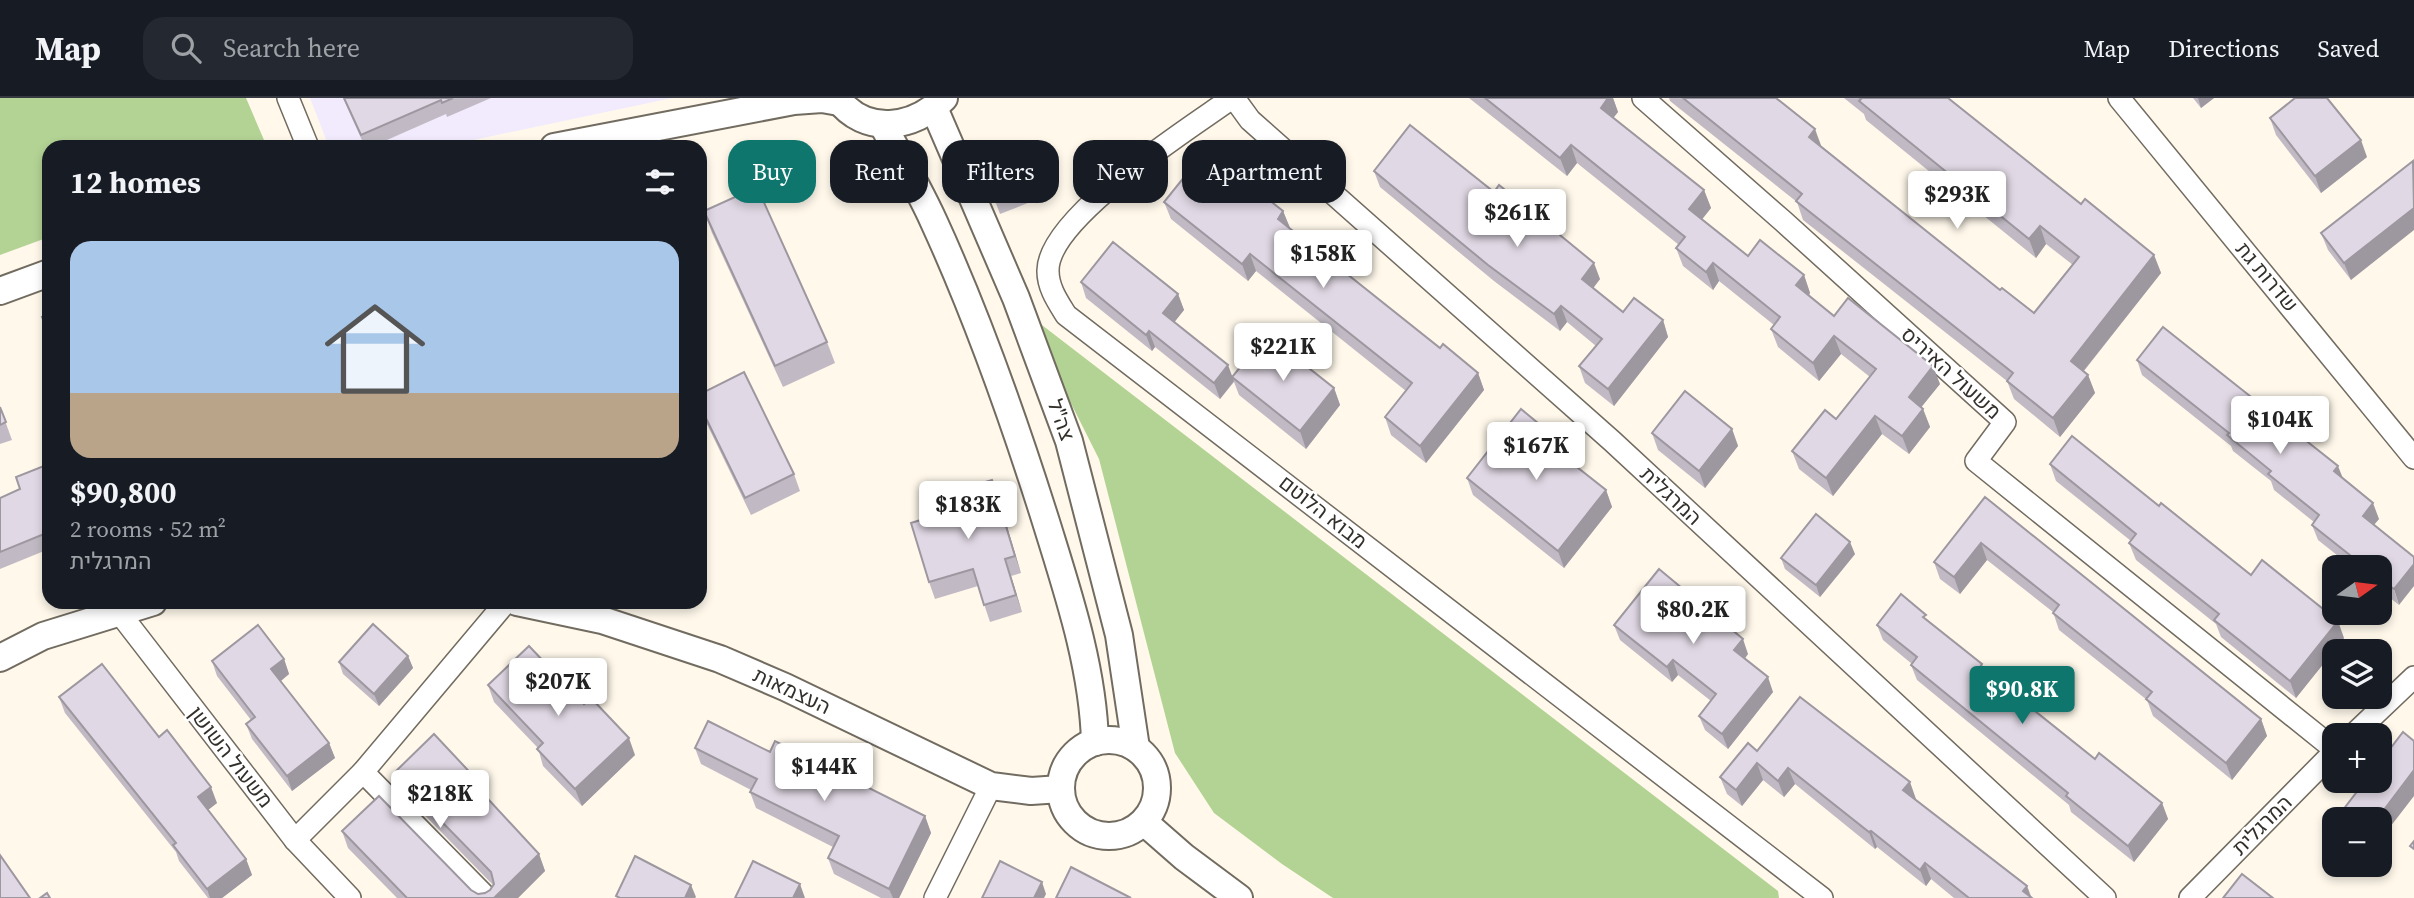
<!DOCTYPE html>
<meta charset="utf-8">
<style>
body{margin:0;font-family:"Source Serif 4",Heebo,serif;background:#242831;color:#f1f3f6;height:100vh;display:flex;flex-direction:column;font-size:26px;white-space:nowrap}
*{box-sizing:border-box;margin:0}
p{font-size:23px;color:#9ea1a6}
.icon{flex:none;width:38px;height:38px;fill:none;stroke:currentColor;stroke-width:2;stroke-linecap:round;stroke-linejoin:round}
.map{position:relative;flex:1;overflow:hidden}
.drawer{position:absolute;left:42px;top:42px;width:665px;height:469px;display:flex;flex-direction:column;background:#171b24;border-radius:21px;box-shadow:0 4px 10px #0003}
.drawer>*{flex:none}
.banner{position:absolute;left:728px;top:42px;width:665px;height:63px;display:flex;gap:14px}
.needle{width:46px;rotate:76deg}
.buttons{position:absolute;left:2322px;top:457px;display:grid;gap:14px}
.buttons a{display:grid;place-items:center;width:70px;height:70px;border-radius:14px;background:#171b24;box-shadow:0 4px 10px #0003;font-size:35px}
.price{position:absolute;translate:-50% -60px;padding:0 16px;border-radius:7px;background:#fff;color:#222;font-size:23px;line-height:46px;filter:drop-shadow(0 2px 4px #0008)}
.price::after{content:'';position:absolute;left:50%;top:42px;width:21px;height:16px;margin-left:-10px;background:inherit;clip-path:polygon(0 0,100% 0,50% 100%)}
.price.current{background:#0f766e;color:#fff}
ul{padding:0;list-style:none}
li{display:grid;align-content:center;gap:14px;height:371px;padding:0 28px}
li+li{border-top:2px solid #363941}
li span{display:grid;place-items:center;height:217px;border-radius:21px;color:#555}
li>.icon{margin-inline-start:auto}
span .icon{width:126px;height:126px;fill:#fffc;stroke-width:1}
li b{font-size:30px}
h2{display:flex;justify-content:space-between;align-items:center;height:84px;padding:0 28px;font-size:30px}
.pill{padding:0 24px;border-radius:21px;background:#171b24;box-shadow:0 4px 10px #0003;font-size:24px;line-height:63px}
.pill.current{background:#0f766e;color:#fff}
header{display:flex;align-items:center;gap:42px;box-sizing:border-box;height:98px;padding:0 35px;background:#171b24;border-bottom:2px solid #363941}
header strong{font-size:33px}
nav{display:flex;gap:38px;margin-inline-start:auto;font-size:24px}
.search{width:490px;height:63px;background:#242831;display:flex;align-items:center;gap:18px;box-sizing:border-box;padding:0 24px;border-radius:21px;color:#9ea1a6;font-size:26px}
.map>svg:first-child{display:block}
.education{fill:#f1ebfd}
.green{fill:#b3d394}
.lines{fill:none;stroke-linecap:round;stroke-linejoin:round}
.minor-casing{stroke:#716b60;stroke-width:24}
.tertiary-casing{stroke:#716b60;stroke-width:30}
.minor{stroke:#fff;stroke-width:21}
.tertiary{stroke:#fff;stroke-width:26}
.wall{fill:#c1bac4}
.shaded-wall{fill:#9d97a0}
.building{fill:#e0d8e4;stroke:#9d97a0;stroke-width:2}
.labels{text-anchor:middle;stroke-width:5;stroke-linejoin:round;paint-order:stroke}
.street-label{font-size:21px;fill:#33302c;stroke:#fff}
</style>
<header>
<strong>Map</strong>
<div class="search"><svg class="icon" aria-label="search" viewBox="0 0 24 24"><circle cx="10" cy="10" r="6"/><path d="M15 15l6 6"/></svg>Search here</div>
<nav><a>Map</a><a>Directions</a><a>Saved</a></nav>
</header>
<div class="map">
<svg width="2414" height="800" viewBox="0 0 2414 800">
<rect width="100%" height="100%" fill="#fff8eb"/>
<polygon class="education" points="310,0 672,0 440,49 334,49 327,44"/>
<g class="green">
<polygon points="0,0 246,0 267,49 49,49 49,139 0,157"/>
<polygon points="1025,214 1778,793 1779,800 1333,800 1282,766 1214,715 1175,655 1099,361"/>
</g>
<g class="lines">
<g class="minor-casing">
<g id="minor">
<polyline points="288,0 308,49"/>
<path d="M 1232,0 C 1190,30 1047,120 1048,173 C 1048,190 1058,204 1066,217 L 1822,800"/>
<polyline points="1234,0 1250,22 1612,343 2105,800"/>
<polyline points="1643,0 1783,123 2005,324 1976,363 2334,651"/>
<polyline points="2119,0 2414,360"/>
<polyline points="118,513 295,742 350,800"/>
<polyline points="2353,637 2414,579"/>
<polyline points="363,674 487,800"/>
<polyline points="295,742 363,674 506,504"/>
<polyline points="935,800 991,688"/>
<polyline points="2190,800 2334,654"/>
</g>
</g>
<g class="tertiary-casing">
<g id="tertiary">
<path d="M 837,0 C 865,38 914,31 944,0"/>
<polyline points="934,10 1016,200 1069,343 1119,537 1136,650"/>
<path d="M 882,26 C 900,58 919,91 934,124 C 979,222 1015,325 1047,427 C 1069,498 1093,570 1095,644"/>
<polyline points="554,49 794,3 822,1 839,4"/>
<polyline points="0,193 49,175"/>
<polyline points="517,504 602,522 720,561 785,589 991,688 1031,693 1061,691"/>
<polyline points="0,560 43,538 153,504"/>
<circle cx="1109" cy="690" r="48"/>
<polyline points="1144,724 1184,759 1239,800"/>
</g>
</g>
<use href="#minor" class="minor"/>
<use href="#tertiary" class="tertiary"/>
</g>
<g class="wall">
<polygon points="343,0 491,0 447,19 446,16 371,49 365,49"/>
<polygon points="1469,0 1613,0 1618,14 1613,20 1704,92 1711,110 1702,121 1748,158 1804,177 1810,195 1809,198 1834,218 1940,286 1921,309 1923,311 1930,329 1909,356 1882,336 1833,398 1799,371 1792,353 1836,321 1870,279 1841,256 1819,283 1778,249 1771,231 1774,227 1719,183 1713,192 1683,168 1676,150 1679,147 1577,65 1567,78"/>
<polygon points="1669,0 1776,0 1821,48 2000,192 2034,215 2073,167 2046,146 2036,160 1866,22 1864,16 1844,0 1948,0 2081,106 2154,157 2161,175 2084,273 2088,277 2095,295 2060,339 2014,301 2007,283 1803,122 1797,104 1670,3"/>
<polygon points="2193,0 2214,0 2201,10"/>
<polygon points="2270,20 2367,59 2321,95 2276,37"/>
<polygon points="1018,48 1038,101 1000,116 980,63"/>
<polygon points="2413,63 2351,182 2328,152 2321,135"/>
<polygon points="1374,73 1600,181 1593,190 1623,214 1663,222 1668,239 1614,308 1585,285 1579,268 1596,248 1567,224 1560,233 1494,183 1380,89"/>
<polygon points="1164,104 1283,113 1290,130 1440,250 1478,275 1484,292 1426,365 1391,337 1385,319 1406,293 1256,173 1248,183 1171,121"/>
<polygon points="704,113 827,244 835,265 783,289 712,135"/>
<polygon points="1081,184 1178,196 1184,212 1174,224 1233,279 1334,290 1340,307 1306,351 1239,297 1234,284 1220,301 1155,249 1152,253 1086,200"/>
<polygon points="2137,262 2343,380 2379,421 2373,427 2399,507 2380,492 2380,469 2352,469 2318,442 2312,427 2314,424 2274,392 2271,383 2233,353 2231,348 2142,277"/>
<polygon points="700,296 794,376 800,393 751,417 702,316 700,312"/>
<polygon points="0,309 12,342 0,346"/>
<polygon points="1732,331 1738,348 1705,390 1658,352 1652,335"/>
<polygon points="1557,352 1556,353 1606,392 1612,409 1564,470 1473,397 1467,380"/>
<polygon points="49,366 49,451 0,471 0,400 20,391"/>
<polygon points="2050,366 2159,408 2251,477 2344,540 2296,600 2221,539 2216,526 2136,462 2129,445 2131,443 2056,383"/>
<polygon points="998,399 1021,475 1011,478 1022,514 990,524 978,488 935,501 929,484"/>
<polygon points="1985,399 2261,621 2267,638 2232,682 2153,618 2147,602 2059,532 2053,514 1987,462 1960,496 1940,481 1934,464"/>
<polygon points="1855,456 1820,499 1785,471 1781,460"/>
<polygon points="1928,523 1982,566 1984,572 2095,661 2162,705 2168,721 2134,764 2071,714 2069,707 1917,582 1911,567 1912,566 1883,542 1877,527"/>
<polygon points="1614,527 1748,556 1745,560 1773,594 1728,651 1705,632 1699,618 1711,603 1678,577 1672,584 1620,542"/>
<polygon points="408,558 413,570 379,608 343,576 339,564"/>
<polygon points="284,561 289,576 281,583 329,645 335,660 292,693 252,641 246,626 251,622 217,578 212,563"/>
<polygon points="488,587 635,657 582,708 543,668 538,650 494,604"/>
<polygon points="59,599 159,639 217,705 208,712 246,761 252,777 222,800 208,800 179,763 176,754 65,615"/>
<polygon points="695,650 770,654 925,718 931,735 899,800 881,800 834,776 828,760 833,749 756,710 750,694 751,692 701,666"/>
<polygon points="1757,653 1916,701 1915,701 2027,788 2032,800 1954,800 1931,781 1926,788 1877,749 1875,751 1795,686 1784,699 1763,682 1742,708 1727,696 1720,679"/>
<polygon points="394,675 479,684 484,697 539,756 545,773 518,800 397,800 348,750 342,733 478,796 485,795 490,792 493,787 400,692"/>
</g>
<g class="shaded-wall">
<polygon points="1608,0 1613,0 1618,14 1607,28 1601,10"/>
<polygon points="2198,0 2214,0 2201,10"/>
<polygon points="1815,31 1822,50 1809,39"/>
<polygon points="2361,42 2367,59 2321,95 2315,78"/>
<polygon points="1571,47 1577,65 1567,78 1560,60"/>
<polygon points="1704,92 1711,110 1696,129 1689,111"/>
<polygon points="2414,110 2414,132 2351,182 2344,165"/>
<polygon points="1283,113 1290,130 1278,121"/>
<polygon points="2040,128 2046,146 2036,160 2029,141"/>
<polygon points="1250,156 1256,173 1248,183 1242,166"/>
<polygon points="2154,157 2161,175 2077,281 2071,263"/>
<polygon points="1594,165 1600,181 1588,197 1582,181"/>
<polygon points="1713,165 1719,183 1713,192 1706,174"/>
<polygon points="1804,177 1810,195 1802,205 1796,187"/>
<polygon points="1178,196 1184,212 1169,231 1163,215"/>
<polygon points="1561,208 1567,224 1560,233 1554,216"/>
<polygon points="1663,222 1668,239 1614,308 1608,291"/>
<polygon points="1149,233 1155,249 1152,253 1146,237"/>
<polygon points="1834,238 1841,256 1819,283 1813,265"/>
<polygon points="1228,267 1234,283 1220,301 1214,285"/>
<polygon points="1933,268 1940,286 1915,317 1909,299"/>
<polygon points="1478,275 1484,292 1426,365 1420,348"/>
<polygon points="2088,277 2095,295 2060,339 2053,320"/>
<polygon points="1334,290 1340,307 1306,351 1300,333"/>
<polygon points="1923,311 1930,329 1909,356 1902,338"/>
<polygon points="1875,318 1882,336 1833,398 1826,380"/>
<polygon points="1732,331 1738,348 1705,390 1699,373"/>
<polygon points="1550,335 1557,352 1550,360 1544,343"/>
<polygon points="2338,368 2344,383 2334,373"/>
<polygon points="992,382 998,399 1021,475 1015,458"/>
<polygon points="1606,392 1612,409 1564,470 1558,453"/>
<polygon points="2373,405 2379,421 2368,434 2363,418"/>
<polygon points="1850,444 1855,456 1820,499 1816,487"/>
<polygon points="1981,445 1987,462 1960,496 1954,479"/>
<polygon points="1005,461 1011,478 1022,514 1016,497"/>
<polygon points="2414,466 2414,488 2399,507 2394,491"/>
<polygon points="2338,523 2344,540 2296,600 2290,583"/>
<polygon points="1743,541 1748,556 1740,567 1734,552"/>
<polygon points="408,558 413,570 379,608 374,596"/>
<polygon points="284,561 289,576 277,586 271,571"/>
<polygon points="1673,562 1678,577 1672,584 1667,569"/>
<polygon points="1768,579 1773,594 1728,651 1722,636"/>
<polygon points="2261,621 2267,638 2232,682 2226,665"/>
<polygon points="629,640 635,657 582,708 575,691"/>
<polygon points="329,645 335,660 292,693 287,678"/>
<polygon points="1757,665 1763,682 1742,708 1736,692"/>
<polygon points="1788,670 1795,686 1784,699 1778,683"/>
<polygon points="2414,672 2414,698 2380,742 2380,721 2377,721"/>
<polygon points="479,684 485,701 475,687"/>
<polygon points="1910,684 1916,701 1909,709 1903,692"/>
<polygon points="211,689 217,705 204,715 198,699"/>
<polygon points="2162,705 2168,721 2134,764 2128,748"/>
<polygon points="925,718 931,735 899,800 893,800 889,791"/>
<polygon points="1871,733 1877,749 1875,751 1869,734"/>
<polygon points="539,756 545,773 518,800 494,800"/>
<polygon points="246,761 252,777 222,800 210,800 207,791"/>
<polygon points="1925,765 1931,781 1926,788 1920,772"/>
<polygon points="1042,784 1046,796 1044,800 1034,800"/>
<polygon points="800,786 805,800 793,800"/>
<polygon points="691,787 696,799 695,800 685,800"/>
<polygon points="2027,788 2031,800 2023,793"/>
</g>
<g class="building">
<polygon points="344,0 453,0 442,5 441,2 361,37"/>
<polygon points="1485,0 1608,0 1601,10 1704,92 1689,111 1748,158 1760,142 1804,177 1796,187 1834,218 1848,200 1933,268 1909,299 1923,311 1902,338 1875,318 1826,380 1792,353 1825,312 1836,321 1876,271 1834,238 1813,265 1771,231 1780,219 1713,165 1706,174 1676,150 1685,139 1571,47 1560,60"/>
<polygon points="1683,0 1776,0 1815,31 1809,39 2000,192 2002,190 2034,215 2079,159 2040,128 2029,141 1859,3 1861,1 1860,0 1948,0 2081,106 2085,101 2154,157 2071,263 2088,277 2053,320 2007,283 2013,275 1796,103 1802,96"/>
<polygon points="2295,0 2327,0 2361,42 2315,78 2270,20"/>
<polygon points="1410,27 1494,94 1499,87 1594,165 1582,181 1623,214 1634,200 1663,222 1608,291 1579,268 1602,241 1561,208 1554,216 1488,167 1374,73"/>
<polygon points="1018,48 1034,89 996,104 980,63"/>
<polygon points="1206,52 1283,113 1278,121 1440,250 1443,246 1478,275 1420,348 1385,319 1412,285 1250,156 1242,166 1164,104"/>
<polygon points="2413,63 2414,110 2344,165 2321,135"/>
<polygon points="757,89 827,244 775,268 704,113"/>
<polygon points="1113,144 1178,196 1163,215 1228,267 1214,285 1149,233 1146,237 1081,184"/>
<polygon points="49,217 49,236 42,219"/>
<polygon points="2163,229 2338,368 2334,373 2373,405 2363,418 2414,459 2414,466 2394,491 2380,481 2380,469 2365,469 2312,427 2319,417 2268,376 2271,373 2227,337 2229,335 2137,262"/>
<polygon points="1267,237 1334,290 1300,333 1232,279"/>
<polygon points="744,274 794,376 745,400 700,308 700,296"/>
<polygon points="1685,293 1732,331 1699,373 1652,335"/>
<polygon points="0,309 6,324 0,327"/>
<polygon points="1521,311 1550,335 1544,343 1606,392 1558,453 1467,380"/>
<polygon points="2072,338 2159,408 2161,405 2251,477 2262,462 2338,523 2290,583 2214,522 2219,516 2129,445 2136,436 2050,366"/>
<polygon points="49,366 49,434 0,454 0,400 20,391 16,379"/>
<polygon points="992,382 1015,458 1005,461 1016,497 984,507 973,471 929,484 911,425 940,416 935,399"/>
<polygon points="1985,399 2261,621 2226,665 2146,601 2152,594 2053,515 2059,507 1981,445 1954,479 1934,464"/>
<polygon points="1816,416 1850,444 1816,487 1781,460"/>
<polygon points="1659,471 1743,541 1734,552 1768,579 1722,636 1699,618 1716,596 1673,562 1667,569 1614,527"/>
<polygon points="1901,496 1926,517 1923,519 1982,566 1980,569 2095,661 2099,655 2162,705 2128,748 2066,698 2068,695 1911,567 1917,559 1877,527"/>
<polygon points="373,526 408,558 374,596 339,564"/>
<polygon points="258,527 284,561 271,571 329,645 287,678 246,626 255,619 212,563"/>
<polygon points="529,548 584,606 591,600 629,640 575,691 537,651 543,645 488,587"/>
<polygon points="102,566 159,639 167,632 211,689 198,699 246,761 207,791 173,747 176,745 59,599"/>
<polygon points="1800,599 1910,684 1903,692 2027,788 2023,793 2032,800 1969,800 1925,765 1920,772 1871,733 1869,734 1788,670 1778,683 1757,665 1736,692 1720,679 1748,645 1757,653"/>
<polygon points="708,623 770,654 775,643 925,718 889,791 828,760 839,738 750,694 757,681 695,650"/>
<polygon points="2403,634 2414,643 2414,672 2377,721 2336,721 2366,682 2380,682 2380,664"/>
<polygon points="434,636 479,684 475,687 539,756 494,800 407,800 342,733 379,698 471,792 478,796 485,795 490,792 494,786 491,774 394,675"/>
<polygon points="2414,743 2414,751 2410,748"/>
<polygon points="0,757 30,800 0,800"/>
<polygon points="635,758 691,787 685,800 620,800 616,798"/>
<polygon points="753,763 800,786 793,800 735,800"/>
<polygon points="1000,763 1042,784 1034,800 982,800"/>
<polygon points="1071,769 1131,800 1056,800"/>
<polygon points="2242,776 2273,800 2223,800"/>
<polygon points="47,795 50,800 40,800"/>
</g>
<g class="labels">
<g class="street-label">
<text transform="translate(2267 179) rotate(50)" y="7">שדרות גת</text>
<text transform="translate(1951 275) rotate(42)" y="7">משעול האיריס</text>
<text transform="translate(1061 322) rotate(70)" y="7">צה"ל</text>
<text transform="translate(1671 398) rotate(43)" y="7">המרגלית</text>
<text transform="translate(1323 414) rotate(38)" y="7">מבוא הלוטם</text>
<text transform="translate(792 593) rotate(25)" y="7">העצמאות</text>
<text transform="translate(231 659) rotate(52)" y="7">משעול השושן</text>
<text transform="translate(2262 727) rotate(-45)" y="7">המרגלית</text>
</g>
</g>
</svg>
<div class="buttons">
<a><svg class="needle" viewBox="-14 -14 28 28"><path d="M0-13l5 13h-10z" fill="#e53935"/><path d="M0 13l5-13h-10z" fill="#9ea1a6"/></svg></a>
<a><svg class="icon" aria-label="layers" viewBox="0 0 24 24"><path d="M12 4l9 5-9 5-9-5zM3 14l9 5 9-5"/></svg></a>
<a>+</a>
<a>−</a>
</div>
<b class="price" style="left:1957px;top:133px">$293K</b>
<b class="price" style="left:1517px;top:151px">$261K</b>
<b class="price" style="left:1323px;top:192px">$158K</b>
<b class="price" style="left:1283px;top:285px">$221K</b>
<b class="price" style="left:2280px;top:358px">$104K</b>
<b class="price" style="left:1536px;top:384px">$167K</b>
<b class="price" style="left:968px;top:443px">$183K</b>
<b class="price" style="left:1693px;top:548px">$80.2K</b>
<b class="price" style="left:558px;top:620px">$207K</b>
<b class="price current" style="left:2022px;top:628px">$90.8K</b>
<b class="price" style="left:824px;top:705px">$144K</b>
<b class="price" style="left:440px;top:732px">$218K</b>
<div class="banner">
<a class="pill current">Buy</a>
<a class="pill">Rent</a>
<a class="pill">Filters</a>
<a class="pill">New</a>
<a class="pill">Apartment</a>
</div>
<section class="drawer">
<h2>12 homes<svg class="icon" aria-label="filters" viewBox="0 0 24 24"><path d="M4 7h16M4 17h16"/><circle cx="9" cy="7" r="2"/><circle cx="15" cy="17" r="2"/></svg></h2>
<ul>
<li><span style="background:linear-gradient(#a9c7e8 70%,#b9a48a 0)"><svg class="icon" aria-label="home" viewBox="0 0 24 24"><path d="M3 11l9-7 9 7M6 9v11h12V9"/></svg></span><div><b>$90,800</b><p>2 rooms · 52 m²</p><p>המרגלית</p></div></li>
</ul>
</section>
</div>
